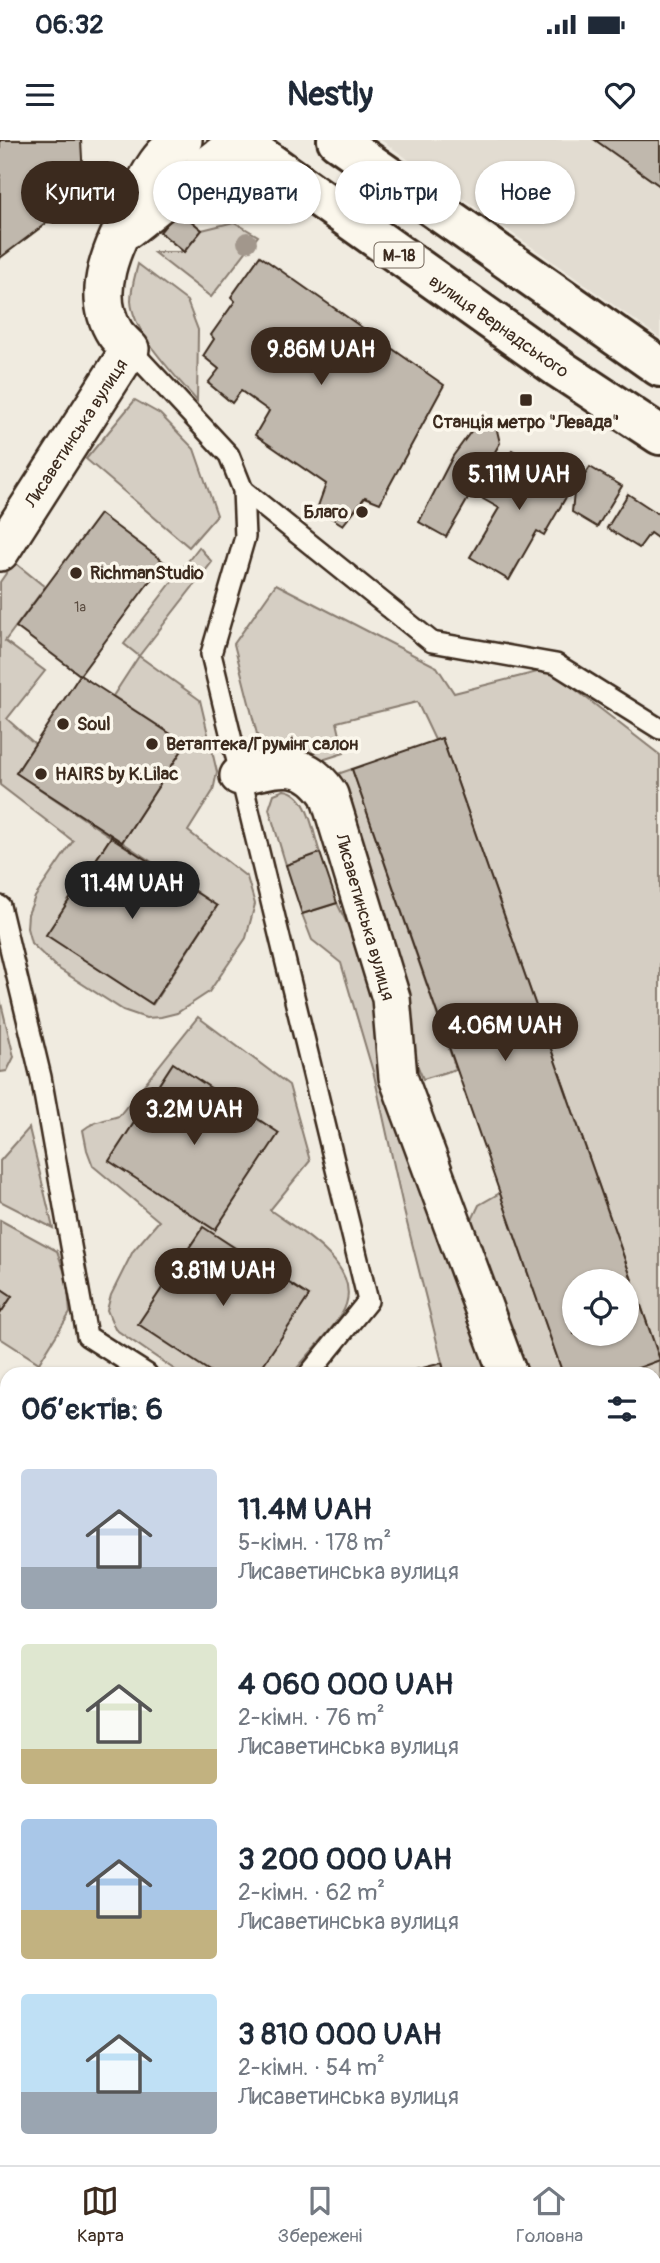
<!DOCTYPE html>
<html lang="uk">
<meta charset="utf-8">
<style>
body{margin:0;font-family:Pangolin,sans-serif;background:#f6f6f7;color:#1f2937;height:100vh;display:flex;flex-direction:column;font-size:26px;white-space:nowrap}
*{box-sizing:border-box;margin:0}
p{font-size:23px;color:#747a83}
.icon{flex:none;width:38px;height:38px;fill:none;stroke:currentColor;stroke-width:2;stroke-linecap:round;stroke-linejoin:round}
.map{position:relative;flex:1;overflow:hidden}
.side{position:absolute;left:0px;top:1227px;width:662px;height:800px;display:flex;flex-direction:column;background:#fff;border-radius:21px 21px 0 0;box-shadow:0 2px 5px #0004}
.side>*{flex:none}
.guide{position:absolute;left:21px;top:21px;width:620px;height:63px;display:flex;gap:14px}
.controls{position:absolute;left:562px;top:1129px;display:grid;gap:14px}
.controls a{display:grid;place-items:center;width:77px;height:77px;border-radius:50%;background:#fff;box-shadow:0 2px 5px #0004;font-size:35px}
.price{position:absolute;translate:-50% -60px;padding:0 16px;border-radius:24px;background:#3b2a1e;color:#fff;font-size:23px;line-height:46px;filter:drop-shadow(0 2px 4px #0008)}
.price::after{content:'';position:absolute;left:50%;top:42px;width:21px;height:16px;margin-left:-10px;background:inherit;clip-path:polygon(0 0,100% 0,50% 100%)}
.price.selected{background:#222;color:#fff}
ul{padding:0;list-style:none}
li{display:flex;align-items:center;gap:21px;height:175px;padding:0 21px}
li span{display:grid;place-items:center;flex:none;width:196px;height:140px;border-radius:7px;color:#555}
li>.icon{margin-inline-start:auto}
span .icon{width:84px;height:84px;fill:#fffc;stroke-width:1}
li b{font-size:30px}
h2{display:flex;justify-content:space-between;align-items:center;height:84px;padding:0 21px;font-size:30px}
.chip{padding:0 24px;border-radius:32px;background:#fff;box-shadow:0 2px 5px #0004;font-size:24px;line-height:63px}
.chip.selected{background:#3b2a1e;color:#fff}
.status{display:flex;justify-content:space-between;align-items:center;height:49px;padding:0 35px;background:#fff;direction:ltr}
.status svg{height:19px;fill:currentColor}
header{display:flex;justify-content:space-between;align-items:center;height:91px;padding:0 21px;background:#fff;font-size:32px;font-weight:700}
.tabs{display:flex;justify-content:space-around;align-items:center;height:98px;border-top:2px solid #e0e1e3;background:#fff;font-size:19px;color:#747a83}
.tabs a{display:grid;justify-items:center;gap:4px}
.tabs .selected{color:#3b2a1e}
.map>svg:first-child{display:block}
.built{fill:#e2dcd1}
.green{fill:#d5cec3;stroke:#887c70;stroke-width:2}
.building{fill:#c0b8ad;stroke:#3b2a1e;stroke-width:2;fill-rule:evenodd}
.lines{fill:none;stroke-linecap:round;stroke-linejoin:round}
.lane-casing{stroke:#3b2a1e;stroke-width:24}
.street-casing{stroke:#3b2a1e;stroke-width:42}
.primary-casing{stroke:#3b2a1e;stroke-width:44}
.lane{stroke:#fbf7ec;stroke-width:19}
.street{stroke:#fbf7ec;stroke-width:37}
.primary{stroke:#fbf7ec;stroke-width:38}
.tree{fill:#a2978c}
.poi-dot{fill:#3b2a1e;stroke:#fbf7ec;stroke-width:2.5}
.labels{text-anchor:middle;stroke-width:7;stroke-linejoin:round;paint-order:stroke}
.number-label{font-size:14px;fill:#5c4e42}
.shield{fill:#fbf7ec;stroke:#75685c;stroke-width:2}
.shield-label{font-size:16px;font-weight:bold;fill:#3b2a1e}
.street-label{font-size:18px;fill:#3b2a1e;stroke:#fbf7ec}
.poi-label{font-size:18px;font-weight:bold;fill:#3b2a1e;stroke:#fbf7ec;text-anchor:start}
</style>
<div class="status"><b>06:32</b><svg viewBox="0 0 49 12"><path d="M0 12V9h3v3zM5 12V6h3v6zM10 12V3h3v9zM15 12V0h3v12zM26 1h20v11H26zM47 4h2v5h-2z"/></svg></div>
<header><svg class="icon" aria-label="menu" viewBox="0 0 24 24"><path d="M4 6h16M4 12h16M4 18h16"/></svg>Nestly<svg class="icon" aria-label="heart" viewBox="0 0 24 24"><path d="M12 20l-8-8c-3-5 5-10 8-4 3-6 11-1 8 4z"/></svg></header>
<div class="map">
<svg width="660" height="2025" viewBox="0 0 660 2025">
<rect width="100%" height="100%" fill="#f0ebe0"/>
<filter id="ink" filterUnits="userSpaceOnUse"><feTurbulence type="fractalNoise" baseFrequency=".0143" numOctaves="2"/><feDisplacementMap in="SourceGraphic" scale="14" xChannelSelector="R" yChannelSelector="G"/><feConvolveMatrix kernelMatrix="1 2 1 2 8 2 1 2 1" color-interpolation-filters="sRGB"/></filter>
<g filter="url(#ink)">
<polygon class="built" points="381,0 660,0 660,198"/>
<g class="green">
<polygon points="234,82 258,96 211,157 153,112 184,112 202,90"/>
<path d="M 138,124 L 187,161 L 198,190 L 197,261 C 176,236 133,194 131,161 C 131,148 135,136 138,124 Z"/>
<polygon points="135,260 160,274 194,309 217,375 189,407 86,319"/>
<polygon points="199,407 212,422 139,516 200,560 217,632 213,651 188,691 247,737 255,764 246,798 209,852 177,873 161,877 146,878 123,870 56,827 31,803 27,788 28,774 35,757 73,701 0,645 0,442 14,422 45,447 5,501 45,531 7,579 35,604 16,633 111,697 47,795 153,864 217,766 122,702 186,604 113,556 139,516 124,504"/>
<polygon points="276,444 437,527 454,553 549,529 660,615 660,1263 655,1265 654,1234 622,1234 660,1220 442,598 435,600 417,562 337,582 344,613 319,621 259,602 234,504"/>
<polygon points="352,629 456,929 423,939 413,915 329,637"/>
<path d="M 284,650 C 309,653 313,693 320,713 L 286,725 L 269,669 L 274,654 Z"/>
<polygon points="337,763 355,800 498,1234 445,1234 404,1071 374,935 341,823 312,800 302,774"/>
<polygon points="0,859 14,917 7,931 0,932"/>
<path d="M 198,877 L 289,945 L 310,1021 L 270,1070 C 300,1092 370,1129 341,1175 C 327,1196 308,1214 292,1234 L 181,1234 L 115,1189 L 107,1170 L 111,1155 L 133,1111 L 159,1081 L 93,1026 L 87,1010 L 83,990 C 93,981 107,980 119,976 Z"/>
<polygon points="29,988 53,1088 0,1061 0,1021"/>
<polygon points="500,1053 563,1234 523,1234 470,1084 479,1065"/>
<polygon points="0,1080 57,1111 67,1139 70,1173 39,1223 0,1198 0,1174 12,1156 0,1148"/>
<polygon points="0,1337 7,1341 7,1596 0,1602"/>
<polygon points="655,1377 660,1395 660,1470 655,1465"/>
<polygon points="654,1510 660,1514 660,1975 654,1972"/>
<polygon points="501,2020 624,2020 620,2025 509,2025"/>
</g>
<g class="building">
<polygon points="0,0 81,0 84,55 0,118"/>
<polygon points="595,0 660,0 660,46"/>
<polygon points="178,70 202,90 184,112 160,92"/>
<polygon points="260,116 444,245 380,363 365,357 343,385 317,369 326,344 255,295 269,271 241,251 232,263 208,243 219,229 203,216 214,199 211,195 235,161 231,157"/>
<polygon points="482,284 496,286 500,303 446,397 419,382 453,316 472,290"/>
<polygon points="512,310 573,345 544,395 537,391 509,440 470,417 499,368 483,359"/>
<polygon points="590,327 622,346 597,387 572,372 574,352"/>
<polygon points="628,354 660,375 660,400 650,393 639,408 607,388"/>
<polygon points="100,374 164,422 80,535 16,487"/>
<polygon points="80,535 186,604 122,702 16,633"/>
<path d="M 442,598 L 660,1220 L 622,1234 L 563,1234 L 352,629 ZM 574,1141 L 626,1141 L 626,1194 L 574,1194 Z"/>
<polygon points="111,697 217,766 152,864 46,795"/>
<polygon points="320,713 337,763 302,774 286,725"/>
<polygon points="173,923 279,993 215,1090 109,1021"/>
<polygon points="203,1087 309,1156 257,1234 214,1234 138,1184"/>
<polygon points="0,1148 12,1156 0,1174"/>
<polygon points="442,1223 445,1234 407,1234 407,1232"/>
<polygon points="0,1391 7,1395 7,1531 0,1541"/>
<polygon points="654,1559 660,1563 660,1711 654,1719"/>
<polygon points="654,1775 660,1779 660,1949 654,1957"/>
</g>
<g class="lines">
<g class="lane-casing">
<g id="lane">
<polyline points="130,209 229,315 243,350 245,397 211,514 368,1161 309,1234"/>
<polyline points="243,350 432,502 556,524 660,589"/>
<polyline points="0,766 41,937 87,1196 147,1234"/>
<polyline points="458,2025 461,2020"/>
</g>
</g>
<g class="street-casing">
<g id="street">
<polyline points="128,89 239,1"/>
<path d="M 0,412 L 130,209 C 125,204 119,199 115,193 C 88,151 116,101 135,64 C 148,38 157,14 183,0"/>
<path d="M 239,636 C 277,627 304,616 329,655 L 391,858 L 398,937 L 508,1234"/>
<polyline points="654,1494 660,1498"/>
<polyline points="0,1771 7,1776"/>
<polyline points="339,2020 346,2025"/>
</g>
</g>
<g class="primary-casing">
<g id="primary">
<polyline points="238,0 560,229 660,295"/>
<polyline points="337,0 660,227"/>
</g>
</g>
<use href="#lane" class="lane"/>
<use href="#street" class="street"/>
<use href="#primary" class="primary"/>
</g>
<circle class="tree" cx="247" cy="102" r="10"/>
</g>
<g class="poi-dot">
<rect x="519" y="253" width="14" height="14" rx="3.5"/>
<circle cx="362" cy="372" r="7"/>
<circle cx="76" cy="433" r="7"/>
<circle cx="63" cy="584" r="7"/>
<circle cx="152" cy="604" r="7"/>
<circle cx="41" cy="634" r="7"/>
</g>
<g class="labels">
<g class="number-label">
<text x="80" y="472">1а</text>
</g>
<rect class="shield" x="374.5" y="102.5" width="49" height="25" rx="5"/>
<g class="shield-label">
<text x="399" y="121">М-18</text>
</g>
<g class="street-label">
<text transform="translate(499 186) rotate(35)" y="6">вулиця Вернадського</text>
<text transform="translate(76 293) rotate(-57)" y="6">Лисаветинська вулиця</text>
<text transform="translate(365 777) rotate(74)" y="6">Лисаветинська вулиця</text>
</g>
<g class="poi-label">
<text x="526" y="288" text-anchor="middle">Станція метро "Левада"</text>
<text x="348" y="378" text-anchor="end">Благо</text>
<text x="90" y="439">RichmanStudio</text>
<text x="77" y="590">Soul</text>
<text x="166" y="610">Ветаптека/Грумінг салон</text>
<text x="55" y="640">HAIRS by K.Lilac</text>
</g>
</g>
</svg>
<div class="controls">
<a><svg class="icon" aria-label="locate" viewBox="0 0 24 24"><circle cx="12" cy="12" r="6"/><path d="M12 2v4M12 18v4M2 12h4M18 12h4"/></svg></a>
</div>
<b class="price" style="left:321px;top:247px">9.86M UAH</b>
<b class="price" style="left:519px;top:372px">5.11M UAH</b>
<b class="price selected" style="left:132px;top:781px">11.4M UAH</b>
<b class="price" style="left:505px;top:923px">4.06M UAH</b>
<b class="price" style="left:194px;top:1007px">3.2M UAH</b>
<b class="price" style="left:223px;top:1168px">3.81M UAH</b>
<div class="guide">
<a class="chip selected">Купити</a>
<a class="chip">Орендувати</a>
<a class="chip">Фільтри</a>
<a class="chip">Нове</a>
</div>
<section class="side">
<h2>Об’єктів: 6<svg class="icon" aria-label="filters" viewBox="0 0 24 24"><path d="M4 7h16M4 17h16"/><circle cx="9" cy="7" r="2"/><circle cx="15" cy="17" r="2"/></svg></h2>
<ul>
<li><span style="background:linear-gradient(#c9d6e8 70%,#9aa5b1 0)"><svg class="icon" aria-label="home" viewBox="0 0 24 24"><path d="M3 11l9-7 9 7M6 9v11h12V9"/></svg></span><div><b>11.4M UAH</b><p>5-кімн. · 178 m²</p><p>Лисаветинська вулиця</p></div></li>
<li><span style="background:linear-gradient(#dfe7d0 75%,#c2b280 0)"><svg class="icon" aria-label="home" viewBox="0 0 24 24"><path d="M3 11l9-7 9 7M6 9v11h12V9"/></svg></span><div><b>4 060 000 UAH</b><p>2-кімн. · 76 m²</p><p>Лисаветинська вулиця</p></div></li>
<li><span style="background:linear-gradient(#a9c7e8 65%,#c2b280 0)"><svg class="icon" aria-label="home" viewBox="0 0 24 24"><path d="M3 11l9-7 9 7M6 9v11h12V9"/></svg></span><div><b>3 200 000 UAH</b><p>2-кімн. · 62 m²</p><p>Лисаветинська вулиця</p></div></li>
<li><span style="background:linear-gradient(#bfe0f5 70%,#9aa5b1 0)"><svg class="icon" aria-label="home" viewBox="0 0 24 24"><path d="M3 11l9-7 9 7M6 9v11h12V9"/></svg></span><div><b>3 810 000 UAH</b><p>2-кімн. · 54 m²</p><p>Лисаветинська вулиця</p></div></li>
</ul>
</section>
</div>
<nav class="tabs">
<a class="selected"><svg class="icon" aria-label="map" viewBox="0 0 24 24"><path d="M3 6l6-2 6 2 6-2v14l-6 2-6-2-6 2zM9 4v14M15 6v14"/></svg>Карта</a>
<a><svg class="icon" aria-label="saved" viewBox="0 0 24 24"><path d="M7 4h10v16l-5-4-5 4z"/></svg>Збережені</a>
<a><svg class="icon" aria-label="home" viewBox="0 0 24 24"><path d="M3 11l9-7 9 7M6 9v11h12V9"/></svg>Головна</a>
</nav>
